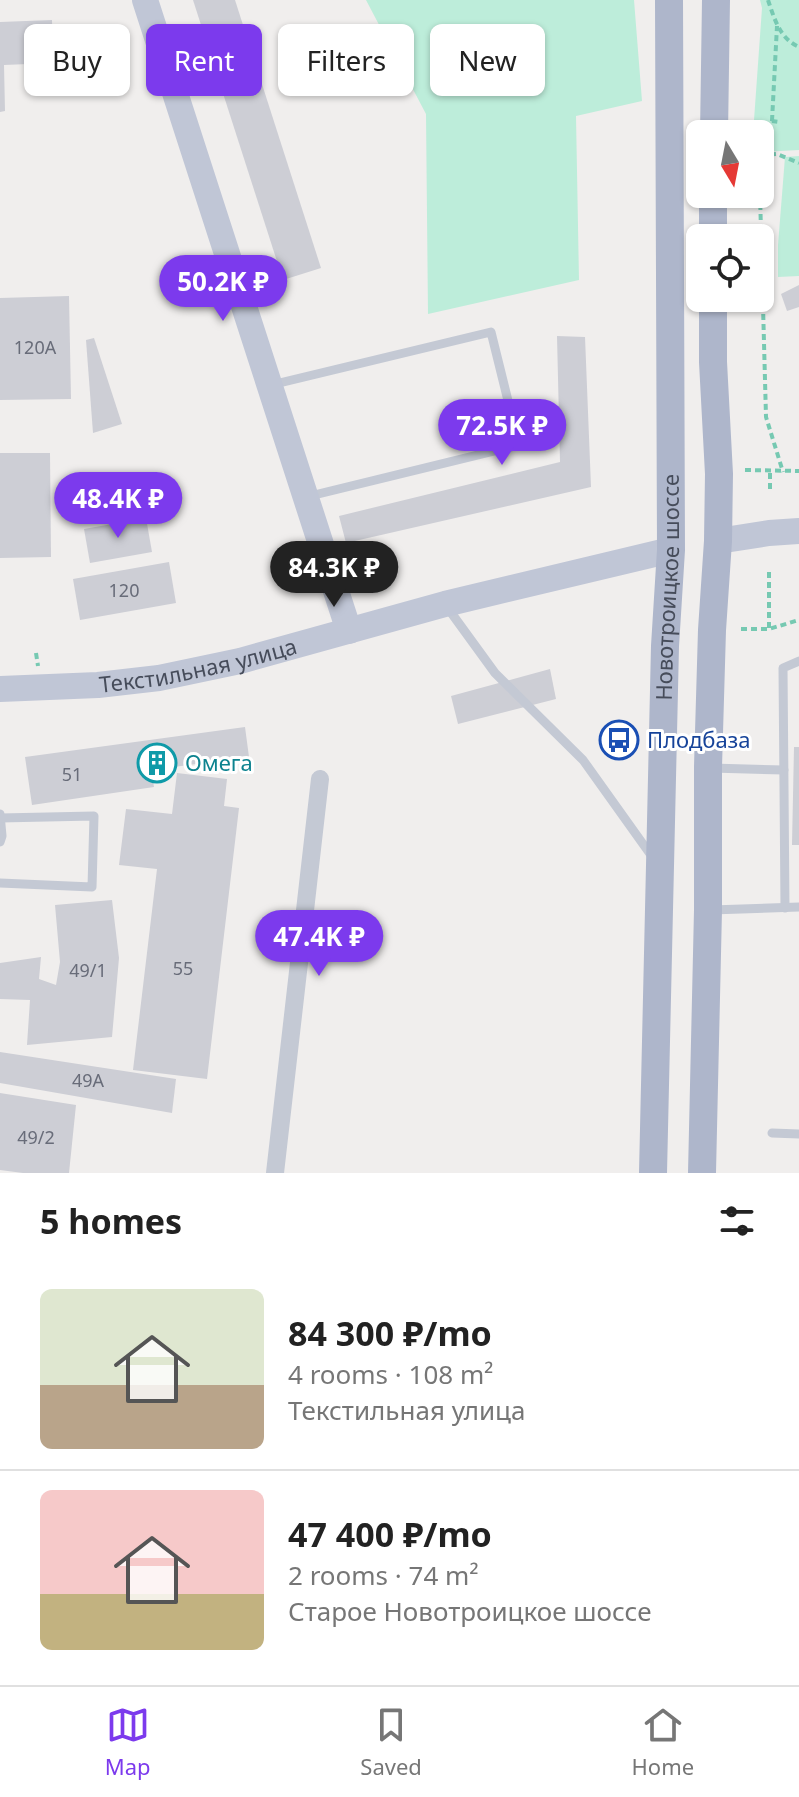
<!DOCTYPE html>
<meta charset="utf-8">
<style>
body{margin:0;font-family:"Noto Sans",sans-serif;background:#f2f2f2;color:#222;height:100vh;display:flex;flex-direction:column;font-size:30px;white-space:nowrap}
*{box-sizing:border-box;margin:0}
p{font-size:26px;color:#767676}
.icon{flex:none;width:44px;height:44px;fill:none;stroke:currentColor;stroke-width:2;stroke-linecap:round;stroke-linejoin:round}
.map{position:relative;height:1173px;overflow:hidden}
.sheet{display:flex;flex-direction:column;background:#fff;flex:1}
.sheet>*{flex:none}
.guide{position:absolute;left:24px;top:24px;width:752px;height:72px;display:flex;gap:16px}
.needle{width:52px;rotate:170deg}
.buttons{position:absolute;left:686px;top:120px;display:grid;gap:16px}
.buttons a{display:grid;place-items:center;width:88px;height:88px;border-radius:12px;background:#fff;box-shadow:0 2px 6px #0004;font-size:40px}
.price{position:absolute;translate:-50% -68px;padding:0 18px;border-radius:28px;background:#7c3aed;color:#fff;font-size:26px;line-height:52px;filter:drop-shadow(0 2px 4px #0008)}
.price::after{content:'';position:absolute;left:50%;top:48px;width:24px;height:18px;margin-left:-12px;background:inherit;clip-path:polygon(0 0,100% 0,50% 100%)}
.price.selected{background:#222;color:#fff}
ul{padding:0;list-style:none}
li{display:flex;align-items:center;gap:24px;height:200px;padding:0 40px}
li+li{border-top:2px solid #e0e0e0}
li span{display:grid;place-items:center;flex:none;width:224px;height:160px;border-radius:12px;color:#555}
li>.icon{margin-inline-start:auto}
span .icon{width:96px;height:96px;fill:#fffc;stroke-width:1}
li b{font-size:34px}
h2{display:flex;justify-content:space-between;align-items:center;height:96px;padding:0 40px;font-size:34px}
.tag{padding:0 28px;border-radius:12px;background:#fff;box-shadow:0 2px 6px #0004;font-size:28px;line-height:72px}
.tag.selected{background:#7c3aed;color:#fff}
.tabs{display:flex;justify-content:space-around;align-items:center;height:112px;border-top:2px solid #e0e0e0;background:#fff;font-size:22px;color:#767676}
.tabs a{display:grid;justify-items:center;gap:4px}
.tabs .selected{color:#7c3aed}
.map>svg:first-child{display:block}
.green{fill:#bdedda}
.building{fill:#cdced5}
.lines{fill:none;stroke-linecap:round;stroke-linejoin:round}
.path{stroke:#76c9b2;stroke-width:4;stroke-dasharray:6 4;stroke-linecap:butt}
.lane{stroke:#c4c9d4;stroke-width:9}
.street{stroke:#c4c9d4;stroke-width:18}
.secondary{stroke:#c0c6d6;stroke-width:26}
.primary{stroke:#aeb6cb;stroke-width:28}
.labels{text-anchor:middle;stroke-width:6;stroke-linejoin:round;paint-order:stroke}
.number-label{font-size:18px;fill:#686c79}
.street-label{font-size:22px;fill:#464c5a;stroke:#fff}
.transit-label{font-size:22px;fill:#164399;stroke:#fff;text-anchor:start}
.culture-label{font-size:22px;fill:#0d838f;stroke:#fff;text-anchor:start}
</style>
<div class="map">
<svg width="799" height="1173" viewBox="0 0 799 1173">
<rect width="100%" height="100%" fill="#f0eeed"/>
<g class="green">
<polygon points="366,0 634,0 642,101 576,116 579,280 428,314 426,114"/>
<polygon points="760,0 799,0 799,150 760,152 760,134 753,134 762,8"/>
<polygon points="799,156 799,276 778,277 778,245 785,157"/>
</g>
<g class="building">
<polygon points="193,0 235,0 321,268 283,280"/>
<polygon points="52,20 53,63 4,65 5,111 0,112 0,22"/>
<polygon points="799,285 799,307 787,311 781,294"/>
<polygon points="69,296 71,399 0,400 0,298"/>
<polygon points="557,336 585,337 591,487 346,543 339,516 560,462"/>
<polygon points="94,338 122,424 93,433 86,340"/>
<polygon points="0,453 50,453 51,557 0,558"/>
<polygon points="146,518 152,552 90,563 84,529"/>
<polygon points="169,562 176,603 80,620 73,579"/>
<polygon points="550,669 556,699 458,724 451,696"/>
<polygon points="245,727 249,757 151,770 154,787 32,805 25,757"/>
<polygon points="794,747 799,747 799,845 792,845"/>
<polygon points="177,773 227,779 224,806 239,808 207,1079 133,1070 157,869 119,865 126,809 172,814"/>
<polygon points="112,900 119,958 112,1037 27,1045 30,1000 0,999 0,963 41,957 39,979 56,985 60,962 55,905"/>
<polygon points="0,1052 176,1079 172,1113 0,1083"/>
<polygon points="0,1093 76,1105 69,1173 23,1173 0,1170"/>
</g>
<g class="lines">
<g class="path">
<path d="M 768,0 C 774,18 780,39 799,47"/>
<polyline points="772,121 777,26"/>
<polyline points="756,134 772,121 779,122"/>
<polyline points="760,155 777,154 799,163"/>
<polyline points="760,194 766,417 783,472"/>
<polyline points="745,470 799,471"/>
<polyline points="770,489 770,471"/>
<polyline points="769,572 769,629"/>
<polyline points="741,629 769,629 799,620"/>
<polyline points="36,653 38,666"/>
</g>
<g class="lane">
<polyline points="271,385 491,332 519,445 310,496"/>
<polyline points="447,607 495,673 583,760 653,858"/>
<polyline points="711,768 784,770"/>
<polyline points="0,814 2,836 0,842"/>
<polyline points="0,883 92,887 94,816 0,818"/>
<polyline points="785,908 783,668 799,661"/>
<polyline points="711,910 799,907"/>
<polyline points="772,1133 799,1134"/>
</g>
<polyline class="street" points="275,1173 320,779"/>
<g class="secondary">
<polyline points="145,0 349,631"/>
<polyline points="718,541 769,533 799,531"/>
<path id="s1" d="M 0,689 L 98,685 L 159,678 L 240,661 L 445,604 L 671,550"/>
</g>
<g class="primary">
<polyline points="714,134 716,0"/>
<polyline points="713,238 713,194"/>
<path id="s2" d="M 653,1173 L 665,646 L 671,550 L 669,0"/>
<polyline points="702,1173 708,910 708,767 712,630 718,541 719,474 713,362 713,298"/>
</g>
</g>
<defs>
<g id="bus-ring" transform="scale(2)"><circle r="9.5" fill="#fff" stroke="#1a4fb4" stroke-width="1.5"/><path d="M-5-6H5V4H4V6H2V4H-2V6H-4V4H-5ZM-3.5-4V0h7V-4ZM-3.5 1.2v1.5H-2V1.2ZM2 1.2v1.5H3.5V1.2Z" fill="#1a4fb4"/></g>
<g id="building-ring" transform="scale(2)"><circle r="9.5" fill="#fff" stroke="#0f9aa8" stroke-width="1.5"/><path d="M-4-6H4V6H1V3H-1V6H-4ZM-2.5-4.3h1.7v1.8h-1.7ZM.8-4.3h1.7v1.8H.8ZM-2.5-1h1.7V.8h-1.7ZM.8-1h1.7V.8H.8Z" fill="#0f9aa8"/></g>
</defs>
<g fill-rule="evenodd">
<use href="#bus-ring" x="619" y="740"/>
<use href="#building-ring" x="157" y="763"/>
</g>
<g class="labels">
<g class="number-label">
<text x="35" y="354">120А</text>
<text x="124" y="597">120</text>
<text x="72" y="781">51</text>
<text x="183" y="975">55</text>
<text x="88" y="977">49/1</text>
<text x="88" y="1087">49А</text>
<text x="36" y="1144">49/2</text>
</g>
<g class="street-label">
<text dy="8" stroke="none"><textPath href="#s2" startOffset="586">Новотроицкое шоссе</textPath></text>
<text dy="8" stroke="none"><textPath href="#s1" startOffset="200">Текстильная улица</textPath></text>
</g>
<g class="transit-label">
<text x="647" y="748">Плодбаза</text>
</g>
<g class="culture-label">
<text x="185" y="771">Омега</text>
</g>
</g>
</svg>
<div class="buttons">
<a><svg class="needle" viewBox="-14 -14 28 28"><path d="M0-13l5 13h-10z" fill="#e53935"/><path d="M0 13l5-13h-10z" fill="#767676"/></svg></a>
<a><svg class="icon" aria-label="locate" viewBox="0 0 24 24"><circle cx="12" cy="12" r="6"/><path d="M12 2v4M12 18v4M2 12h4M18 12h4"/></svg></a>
</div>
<b class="price" style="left:223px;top:323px">50.2K ₽</b>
<b class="price" style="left:502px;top:467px">72.5K ₽</b>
<b class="price" style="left:118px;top:540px">48.4K ₽</b>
<b class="price selected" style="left:334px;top:609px">84.3K ₽</b>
<b class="price" style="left:319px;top:978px">47.4K ₽</b>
<div class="guide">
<a class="tag">Buy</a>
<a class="tag selected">Rent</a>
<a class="tag">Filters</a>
<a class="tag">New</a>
</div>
</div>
<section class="sheet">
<h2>5 homes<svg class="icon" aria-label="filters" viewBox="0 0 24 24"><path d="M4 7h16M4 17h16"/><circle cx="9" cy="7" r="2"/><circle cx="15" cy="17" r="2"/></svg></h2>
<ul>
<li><span style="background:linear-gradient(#dfe7d0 60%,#b9a48a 0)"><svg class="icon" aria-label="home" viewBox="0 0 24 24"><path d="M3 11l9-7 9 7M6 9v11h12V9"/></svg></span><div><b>84 300 ₽/mo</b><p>4 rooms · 108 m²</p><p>Текстильная улица</p></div></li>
<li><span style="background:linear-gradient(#f6c9c9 65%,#c2b280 0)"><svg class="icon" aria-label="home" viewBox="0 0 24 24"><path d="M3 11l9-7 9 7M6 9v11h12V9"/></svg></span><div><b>47 400 ₽/mo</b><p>2 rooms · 74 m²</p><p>Старое Новотроицкое шоссе</p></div></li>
</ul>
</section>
<nav class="tabs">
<a class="selected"><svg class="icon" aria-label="map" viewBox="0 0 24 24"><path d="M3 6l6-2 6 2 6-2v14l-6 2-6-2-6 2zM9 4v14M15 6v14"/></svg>Map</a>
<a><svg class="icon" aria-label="saved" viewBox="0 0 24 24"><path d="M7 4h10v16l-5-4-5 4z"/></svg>Saved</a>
<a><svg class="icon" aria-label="home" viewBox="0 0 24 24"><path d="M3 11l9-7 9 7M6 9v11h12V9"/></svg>Home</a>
</nav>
